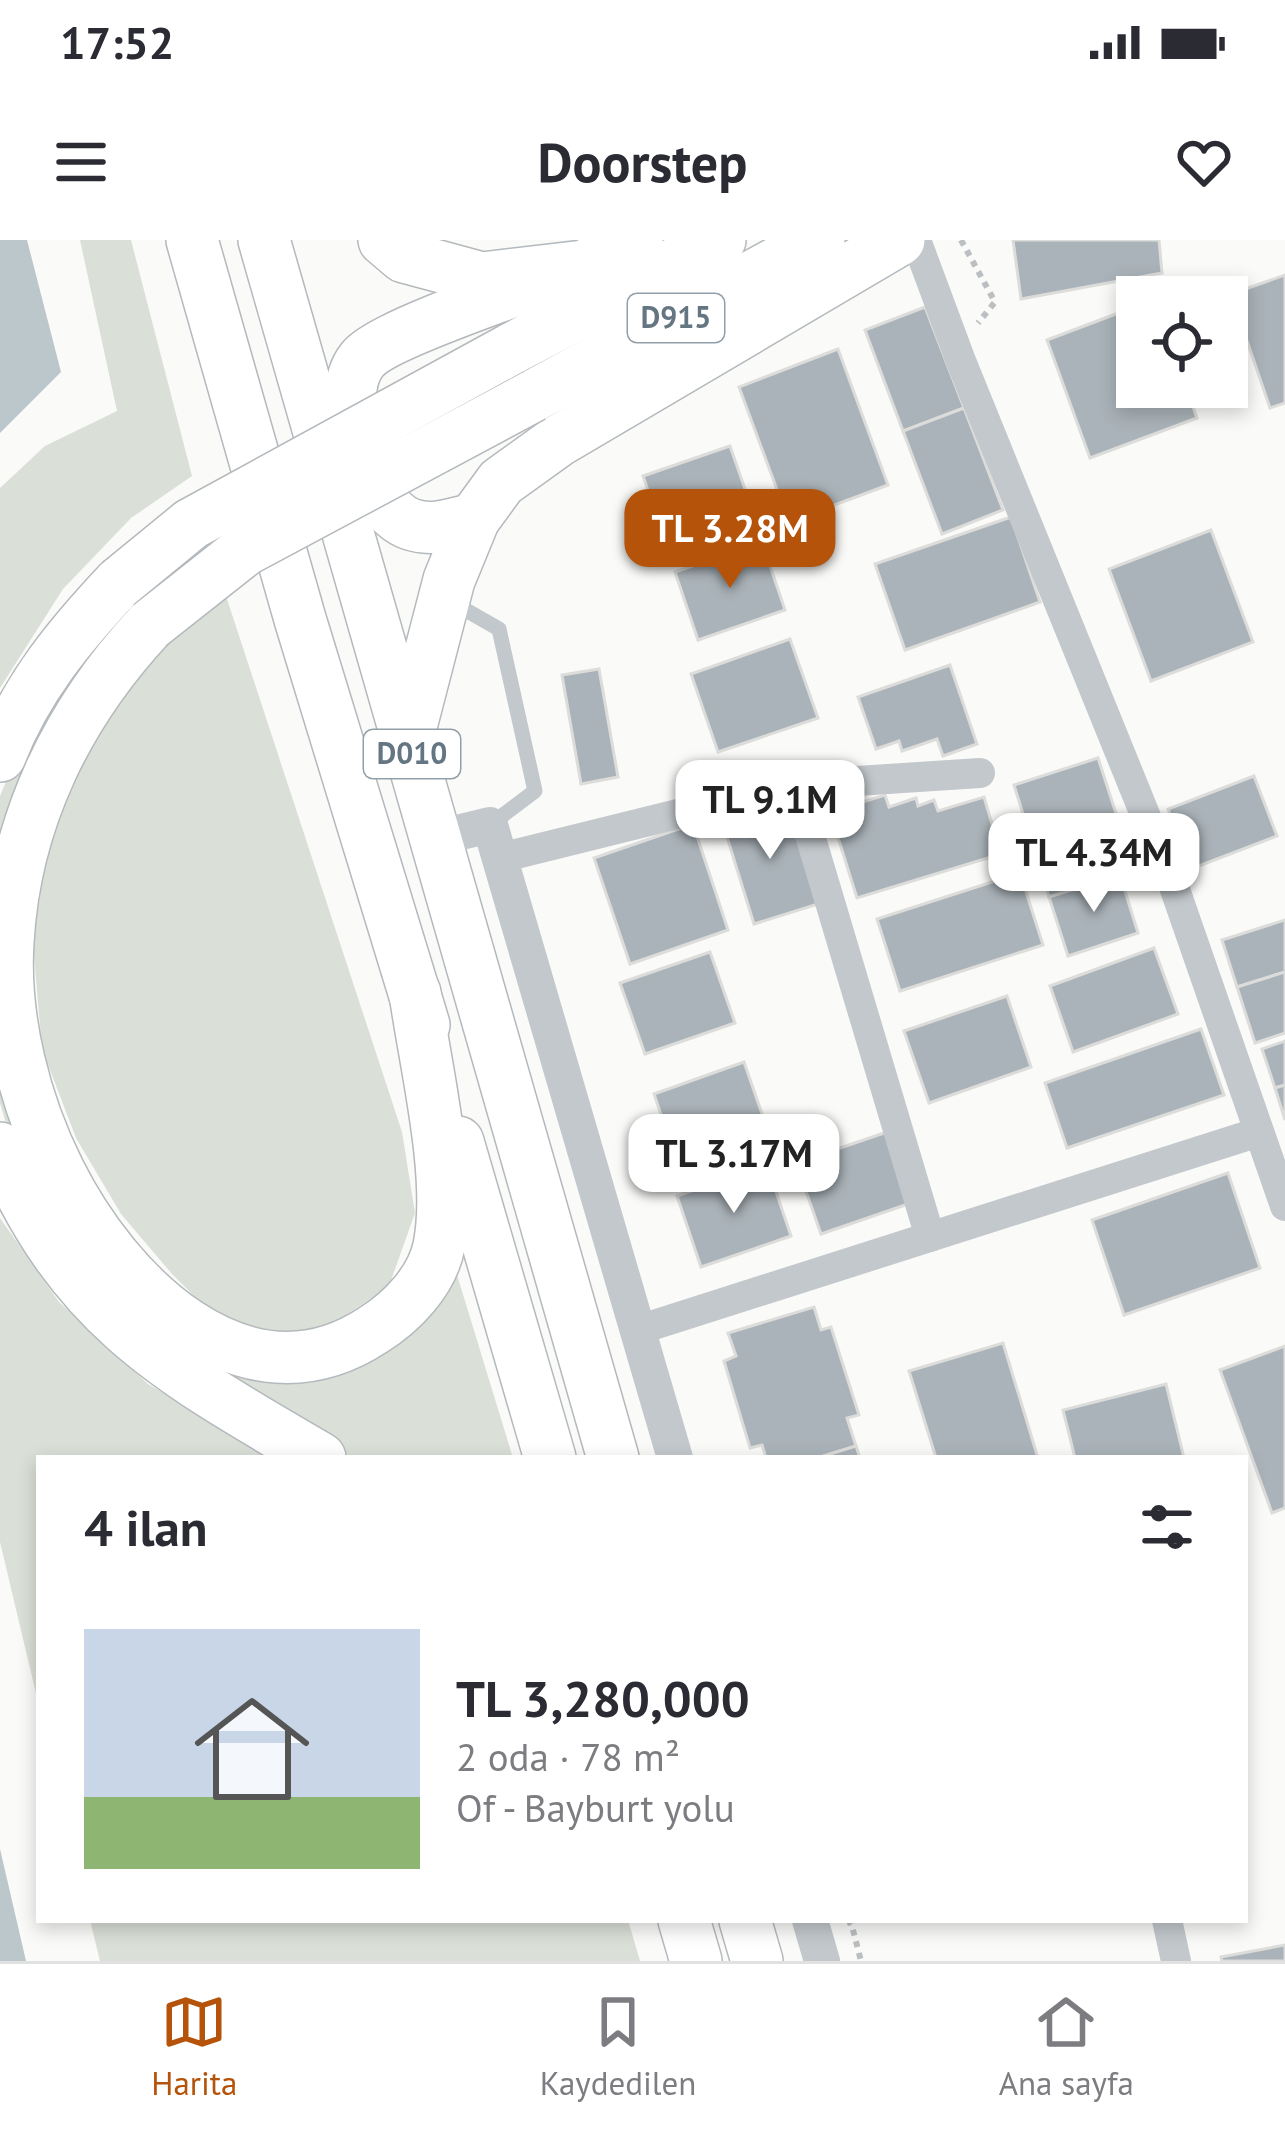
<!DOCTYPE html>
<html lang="tr">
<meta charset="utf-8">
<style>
body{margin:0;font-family:"PT Sans",sans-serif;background:#f7f7f7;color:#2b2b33;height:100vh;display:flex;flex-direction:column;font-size:45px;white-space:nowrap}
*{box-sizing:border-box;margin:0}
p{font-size:39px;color:#7c7c81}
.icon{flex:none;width:66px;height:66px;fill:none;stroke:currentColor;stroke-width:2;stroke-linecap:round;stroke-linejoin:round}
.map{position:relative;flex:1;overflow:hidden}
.details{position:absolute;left:36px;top:1215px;width:1212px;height:468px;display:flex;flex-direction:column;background:#fff;border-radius:0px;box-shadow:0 6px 18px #0003}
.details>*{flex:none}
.tools{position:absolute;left:1116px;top:36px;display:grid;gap:24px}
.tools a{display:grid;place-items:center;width:132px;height:132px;border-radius:0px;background:#fff;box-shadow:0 6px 18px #0003;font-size:60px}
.price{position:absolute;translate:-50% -102px;padding:0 27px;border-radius:24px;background:#fff;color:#222;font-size:39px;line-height:78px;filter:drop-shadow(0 3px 6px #0008)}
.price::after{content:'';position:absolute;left:50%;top:72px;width:36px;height:27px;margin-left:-18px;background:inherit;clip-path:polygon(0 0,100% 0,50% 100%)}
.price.selected{background:#b45309;color:#fff}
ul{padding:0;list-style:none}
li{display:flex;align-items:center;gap:36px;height:300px;padding:0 48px}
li+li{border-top:3px solid #e1e1e2}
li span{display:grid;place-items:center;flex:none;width:336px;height:240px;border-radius:0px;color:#555}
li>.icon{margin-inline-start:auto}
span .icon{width:144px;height:144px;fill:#fffc;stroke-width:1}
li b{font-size:51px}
h2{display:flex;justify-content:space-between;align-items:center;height:144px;padding:0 48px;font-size:51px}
.status{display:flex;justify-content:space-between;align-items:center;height:84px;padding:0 60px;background:#fff;direction:ltr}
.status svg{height:33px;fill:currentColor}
header{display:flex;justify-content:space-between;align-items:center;height:156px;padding:0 48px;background:#fff;font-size:54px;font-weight:800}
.dock{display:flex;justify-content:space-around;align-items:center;height:168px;border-top:3px solid #e1e1e2;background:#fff;font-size:33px;color:#7c7c81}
.dock a{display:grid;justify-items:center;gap:6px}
.dock .selected{color:#b45309}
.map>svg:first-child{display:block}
.green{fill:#dadfd7}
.water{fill:#bbc7cb}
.building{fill:#aab3b9;stroke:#dcdcda;stroke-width:3}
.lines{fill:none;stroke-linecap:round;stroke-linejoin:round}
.trunk-casing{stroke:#b4b9bd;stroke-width:54}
.path{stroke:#bbbfc2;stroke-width:6;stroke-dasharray:6 6;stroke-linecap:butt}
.service{stroke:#c3c8cc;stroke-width:15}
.minor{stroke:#c3c8cc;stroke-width:30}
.tertiary{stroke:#c3c8cc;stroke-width:36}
.trunk{stroke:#fff;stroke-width:51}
.trunk-bridge-casing{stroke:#b4b9bd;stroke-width:54;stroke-linecap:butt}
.trunk-bridge{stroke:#fff;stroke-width:51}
.labels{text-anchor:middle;stroke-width:12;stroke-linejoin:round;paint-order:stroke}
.shield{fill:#fff;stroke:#939fa8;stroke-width:3}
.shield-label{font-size:30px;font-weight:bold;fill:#657683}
</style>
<div class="status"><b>17:52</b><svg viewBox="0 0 49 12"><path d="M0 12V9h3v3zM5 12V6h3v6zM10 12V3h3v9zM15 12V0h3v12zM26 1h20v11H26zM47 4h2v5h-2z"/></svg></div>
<header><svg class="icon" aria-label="menu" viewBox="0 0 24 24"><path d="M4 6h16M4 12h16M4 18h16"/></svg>Doorstep<svg class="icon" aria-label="heart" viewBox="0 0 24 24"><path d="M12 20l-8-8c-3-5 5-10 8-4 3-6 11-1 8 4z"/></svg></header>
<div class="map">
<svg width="1285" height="1721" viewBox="0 0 1285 1721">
<rect width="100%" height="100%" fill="#fafaf8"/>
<g class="green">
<polygon points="80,0 131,0 192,236 131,278 63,349 0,448 0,248 45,206 117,171"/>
<polygon points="208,303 141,361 0,646 0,556 20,508 127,354"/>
<polygon points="224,350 402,892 415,973 389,1046 320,1093 266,1098 217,1079 172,1034 121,974 76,898 42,809 33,704 47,610 79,521 123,447 175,391"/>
<polygon points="0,799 24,882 247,1128 454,1025 513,1218 351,1218 194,1123 8,890 0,863"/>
<polygon points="0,978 59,1062 148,1144 275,1218 39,1218 39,1466 0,1302"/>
<polygon points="90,1680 628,1680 640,1721 100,1721"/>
</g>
<g class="water">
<polygon points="0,0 27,0 61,132 0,193"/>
<polygon points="0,1609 26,1721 0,1721"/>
</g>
<g class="building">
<polygon points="1013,0 1159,0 1162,33 1021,59"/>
<polygon points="1285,35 1285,163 1270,168 1231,54"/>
<polygon points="1137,66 1137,147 1186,147 1197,178 1090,218 1047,100"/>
<polygon points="925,67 964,168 903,191 865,90"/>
<polygon points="838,109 888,245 789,282 739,147"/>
<polygon points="964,168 1003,270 942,294 903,191"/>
<polygon points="730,206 754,275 667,305 643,236"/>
<polygon points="1011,277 1040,362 905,410 875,324"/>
<polygon points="1211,290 1253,402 1151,441 1109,329"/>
<polygon points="762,302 785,370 698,400 675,332"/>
<polygon points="790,399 818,478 718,512 691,434"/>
<polygon points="950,425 977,504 943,516 937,499 902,511 899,501 876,509 858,457"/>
<polygon points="599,429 618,537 581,544 562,435"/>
<polygon points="1098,518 1122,592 1037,619 1014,545"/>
<polygon points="1254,536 1277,596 1191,629 1168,569"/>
<polygon points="885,555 889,567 916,558 918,566 934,560 938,571 984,557 1001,614 857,658 830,572"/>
<polygon points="786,561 818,664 754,684 722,581"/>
<polygon points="693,584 728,690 630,724 594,618"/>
<polygon points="1114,595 1126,633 1049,657 1037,619"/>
<polygon points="1020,633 1043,705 900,751 877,679"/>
<polygon points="1120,635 1138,693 1068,716 1049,657"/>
<polygon points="1285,680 1285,732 1237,747 1222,700"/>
<polygon points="1154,708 1178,774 1073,812 1050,746"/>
<polygon points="710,712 735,783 645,814 620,743"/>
<polygon points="1285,732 1285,793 1255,803 1237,747"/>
<polygon points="1007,756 1031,827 929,863 904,791"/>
<polygon points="1201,789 1224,855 1067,908 1045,843"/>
<polygon points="1285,801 1285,845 1275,848 1262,809"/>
<polygon points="744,822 769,894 678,925 654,854"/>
<polygon points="1285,845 1285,880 1275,848"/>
<polygon points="887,892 911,963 821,994 796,923"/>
<polygon points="767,925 791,996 701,1027 677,956"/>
<polygon points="1228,933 1260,1028 1124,1075 1092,980"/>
<polygon points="814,1067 821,1090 831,1087 859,1175 847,1178 856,1206 817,1218 766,1218 762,1205 750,1208 724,1121 736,1116 728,1093"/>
<polygon points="1003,1103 1038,1218 936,1218 909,1131"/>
<polygon points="1285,1106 1285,1268 1272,1273 1220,1130"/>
<polygon points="1166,1144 1184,1218 1075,1218 1063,1170"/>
<polygon points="856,1206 860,1218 817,1218"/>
<polygon points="1285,1705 1285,1721 1222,1721 1221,1717"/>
</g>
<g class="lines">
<g class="trunk-casing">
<g id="trunk">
<polyline points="192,0 300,379 424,785"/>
<polyline points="264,0 613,1218"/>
<polyline points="384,0 404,17 482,38 584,26 637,0"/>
<polyline points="511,109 720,0"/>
<polyline points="533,156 819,0"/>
<path d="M 474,279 C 453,284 432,292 410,284 C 365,267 331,159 362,120 C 383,93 542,42 584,26"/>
<path d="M 150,385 C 68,473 15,580 8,702 C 3,778 25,864 59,931 C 114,1042 243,1176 373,1090 C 402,1072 432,1041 439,1006 C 453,936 425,825 415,753"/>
<polyline points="408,498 449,340 474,279 501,242 558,201 899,0"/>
<path d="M 0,516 C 26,448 70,395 119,343"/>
<polyline points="458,902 550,1218"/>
<path d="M 0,908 C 71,1077 169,1130 320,1218"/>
<polyline points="684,1680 696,1721"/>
<polyline points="745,1680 757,1721"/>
</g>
</g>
<g class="path">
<polyline points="961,0 995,62 978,83"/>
<polyline points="847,1683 851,1682 861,1721"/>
</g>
<polyline class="service" points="450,361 499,389 535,551 490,585"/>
<g class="minor">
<polyline points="916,0 961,121 1172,641 1285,966"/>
<polyline points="795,545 980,533"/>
<polyline points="500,618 795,545 930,997"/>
<polyline points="638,1090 1259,892"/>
<polyline points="1167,1680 1176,1721"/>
</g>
<g class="tertiary">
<polyline points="436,598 490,585 675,1218"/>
<polyline points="810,1680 822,1721"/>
</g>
<use href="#trunk" class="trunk"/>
<g class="trunk-bridge-casing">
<g id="trunk-bridge">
<polyline points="119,343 191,284 511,109"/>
<polyline points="150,385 245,310 533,156"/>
</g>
</g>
<use href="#trunk-bridge" class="trunk-bridge"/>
</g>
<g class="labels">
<g class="shield">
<rect x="628" y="54" width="96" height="48" rx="9"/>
<rect x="364" y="490" width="96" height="48" rx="9"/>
</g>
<g class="shield-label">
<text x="676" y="88">D915</text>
<text x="412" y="524">D010</text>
</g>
</g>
</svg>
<div class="tools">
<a><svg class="icon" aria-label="locate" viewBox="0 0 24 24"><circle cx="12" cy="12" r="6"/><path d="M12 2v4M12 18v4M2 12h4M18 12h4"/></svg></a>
</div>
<b class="price selected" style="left:730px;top:351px">TL 3.28M</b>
<b class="price" style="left:770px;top:622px">TL 9.1M</b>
<b class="price" style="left:1094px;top:675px">TL 4.34M</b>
<b class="price" style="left:734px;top:976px">TL 3.17M</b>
<section class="details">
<h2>4 ilan<svg class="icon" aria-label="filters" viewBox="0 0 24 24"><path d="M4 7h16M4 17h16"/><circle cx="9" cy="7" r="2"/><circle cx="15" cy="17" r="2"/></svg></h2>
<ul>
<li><span style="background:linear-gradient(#c9d6e8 70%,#8fb573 0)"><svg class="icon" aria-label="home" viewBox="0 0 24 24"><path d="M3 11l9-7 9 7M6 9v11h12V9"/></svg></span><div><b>TL 3,280,000</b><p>2 oda · 78 m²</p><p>Of - Bayburt yolu</p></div></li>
</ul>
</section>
</div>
<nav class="dock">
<a class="selected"><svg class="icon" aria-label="map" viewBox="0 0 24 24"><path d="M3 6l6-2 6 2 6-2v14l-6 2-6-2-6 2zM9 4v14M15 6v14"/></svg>Harita</a>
<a><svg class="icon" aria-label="saved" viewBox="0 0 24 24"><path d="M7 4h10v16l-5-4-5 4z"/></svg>Kaydedilen</a>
<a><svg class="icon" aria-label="home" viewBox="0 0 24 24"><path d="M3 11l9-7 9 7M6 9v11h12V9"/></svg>Ana sayfa</a>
</nav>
